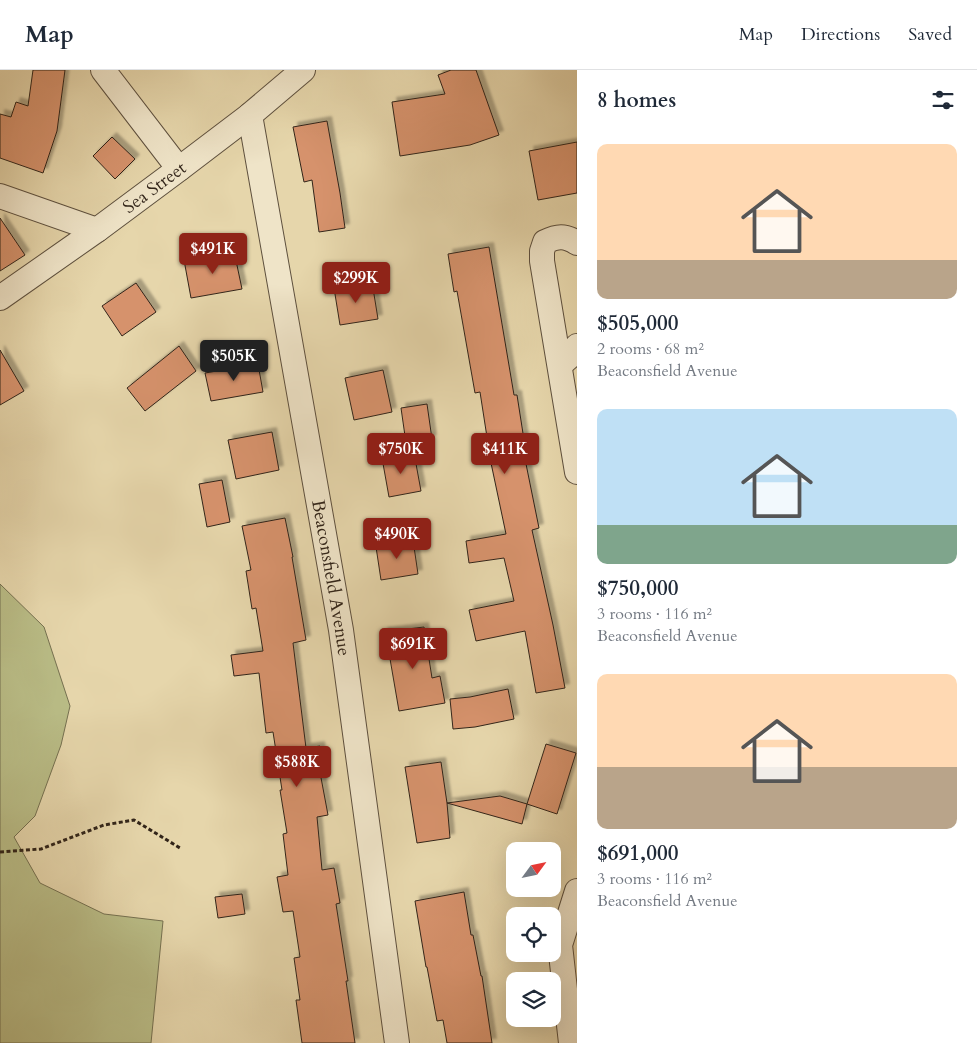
<!DOCTYPE html>
<meta charset="utf-8">
<style>
body{margin:0;font-family:Cardo,serif;background:#f2f2f3;color:#1f2937;height:100vh;display:flex;flex-direction:column;font-size:19px;white-space:nowrap}
*{box-sizing:border-box;margin:0}
p{font-size:16px;color:#747a83}
.icon{flex:none;width:28px;height:28px;fill:none;stroke:currentColor;stroke-width:2;stroke-linecap:round;stroke-linejoin:round}
.map{position:relative;flex:1;overflow:hidden}
.panel{display:flex;flex-direction:column;background:#fff;width:400px}
.panel>*{flex:none}
.needle{width:32px;rotate:57deg}
.fabs{position:absolute;left:506px;top:772px;display:grid;gap:10px}
.fabs a{display:grid;place-items:center;width:55px;height:55px;border-radius:10px;background:#fff;box-shadow:0 5px 20px #0002;font-size:25px}
.price{position:absolute;translate:-50% -42px;padding:0 11px;border-radius:5px;background:#8f2418;color:#fff;font-size:16px;line-height:32px;filter:drop-shadow(0 1px 2px #0008)}
.price::after{content:'';position:absolute;left:50%;top:30px;width:15px;height:11px;margin-left:-8px;background:inherit;clip-path:polygon(0 0,100% 0,50% 100%)}
.price.current{background:#222;color:#fff}
ul{padding:0;list-style:none}
li{display:grid;align-content:center;gap:10px;height:265px;padding:0 20px}
li span{display:grid;place-items:center;height:155px;border-radius:10px;color:#555}
li>.icon{margin-inline-start:auto}
span .icon{width:90px;height:90px;fill:#fffc;stroke-width:1}
li b{font-size:21px}
h2{display:flex;justify-content:space-between;align-items:center;height:60px;padding:0 20px;font-size:21px}
header{display:flex;align-items:center;gap:30px;box-sizing:border-box;height:70px;padding:0 25px;background:#fff;border-bottom:1px solid #e0e1e3}
header strong{font-size:24px}
nav{display:flex;gap:28px;margin-inline-start:auto;font-size:18px}
main{display:flex;flex:1;min-height:0}
.map>svg:first-child{display:block}
.green{fill:#b9bc86;stroke:#757050}
.building{fill:#d6926c;stroke:#312419;filter:url(#shadow)}
.lines{fill:none;stroke-linecap:round;stroke-linejoin:round}
.minor-casing{stroke:#5e503e;stroke-width:26}
.path{stroke:#312419;stroke-width:3;stroke-dasharray:4 2.5;stroke-linecap:butt}
.minor{stroke:#efe4c8;stroke-width:24}
.labels{text-anchor:middle;stroke-width:4;stroke-linejoin:round;paint-order:stroke}
.street-label{font-size:18px;fill:#312419;stroke:#efe4c8}
</style>
<header>
<strong>Map</strong>
<nav><a>Map</a><a>Directions</a><a>Saved</a></nav>
</header>
<main>
<div class="map">
<svg width="577" height="973" viewBox="0 0 577 973">
<defs>
<filter id="shadow"><feDropShadow dx="4.5" dy="-4.5" stdDeviation="1" flood-color="#0004"/></filter>
</defs>
<rect width="100%" height="100%" fill="#e6d6ab"/>
<filter id="stains"><feTurbulence type="fractalNoise" baseFrequency=".004" numOctaves="4"/><feColorMatrix values="0 0 0 0 .2 0 0 0 0 .09 0 0 0 0 .02 0 0 0 .5 -.17"/></filter>
<radialGradient id="worn" r=".72"><stop offset=".6" stop-color="#630" stop-opacity="0"/><stop offset="1" stop-color="#630" stop-opacity=".3"/></radialGradient>
<polygon class="green" points="0,514 44,557 70,636 61,675 35,746 14,767 40,813 104,844 163,851 151,973 0,973"/>
<g class="building">
<polygon points="33,0 65,0 57,61 43,103 0,88 0,44 11,47 16,32 28,36"/>
<polygon points="451,0 476,0 499,65 470,75 400,86 392,32 445,24 438,5"/>
<polygon points="327,51 340,123 345,158 319,162 312,110 304,112 293,57"/>
<polygon points="112,67 135,89 115,109 93,86"/>
<polygon points="577,72 577,123 538,130 529,81"/>
<polygon points="0,148 25,185 0,201"/>
<polygon points="489,177 514,325 517,325 527,389 525,389 539,458 532,460 553,555 565,618 536,623 525,561 476,571 469,540 514,531 504,488 469,493 466,471 506,464 491,393 480,322 475,323 457,221 454,222 448,184"/>
<polygon points="234,181 242,219 191,228 184,190"/>
<polygon points="372,212 378,249 340,255 334,218"/>
<polygon points="136,213 156,242 122,266 102,236"/>
<polygon points="179,276 196,301 145,341 127,318"/>
<polygon points="0,280 24,321 0,335"/>
<polygon points="258,294 263,322 211,331 205,303"/>
<polygon points="383,300 392,342 354,350 345,308"/>
<polygon points="427,334 432,369 406,373 401,338"/>
<polygon points="272,362 279,400 236,409 228,370"/>
<polygon points="414,383 421,421 389,427 382,388"/>
<polygon points="222,410 230,452 207,457 199,414"/>
<polygon points="285,448 293,487 292,487 306,570 293,573 306,678 320,676 323,696 319,697 328,745 317,747 322,800 334,798 340,833 336,834 348,911 346,911 355,973 302,973 296,930 300,930 294,888 300,887 293,841 283,842 277,807 288,805 283,764 287,763 280,720 282,720 273,662 266,663 259,603 234,606 231,585 263,581 256,538 252,539 246,501 251,500 242,456"/>
<polygon points="413,470 418,504 381,510 376,477"/>
<polygon points="424,557 432,608 440,606 445,633 399,641 389,583 387,584 383,562"/>
<polygon points="508,619 514,649 475,657 453,659 450,629 470,627"/>
<polygon points="546,674 576,683 557,744 527,734"/>
<polygon points="441,692 447,733 500,726 527,734 522,754 447,733 450,768 417,773 405,697"/>
<polygon points="464,822 471,865 473,865 481,906 482,906 492,973 447,973 443,950 437,951 427,897 426,897 415,831"/>
<polygon points="242,824 245,844 218,848 215,827"/>
</g>
<g class="lines">
<g class="minor-casing">
<g id="minor">
<polyline points="103,0 179,99"/>
<path id="s1" d="M 250,45 L 341,560 L 397,973"/>
<polyline points="0,126 97,160"/>
<path d="M 577,173 C 565,165 557,166 545,172 L 542,181 L 542,191 L 577,402"/>
<path id="s2" d="M 0,228 L 97,160 L 179,99 L 250,45 L 303,0"/>
<polyline points="560,295 568,288 577,276"/>
<polyline points="571,973 560,875 577,821"/>
</g>
</g>
<polyline class="path" points="0,782 41,779 104,755 134,750 180,778"/>
<use href="#minor" class="minor"/>
</g>
<g class="labels">
<g class="street-label">
<text dy="6" stroke="none"><textPath href="#s2" startOffset="190">Sea Street</textPath></text>
<text dy="6" stroke="none"><textPath href="#s1" startOffset="470">Beaconsfield Avenue</textPath></text>
</g>
</g>
<rect width="100%" height="100%" filter="url(#stains)"/>
<rect width="100%" height="100%" fill="url(#worn)"/>
</svg>
<div class="fabs">
<a><svg class="needle" viewBox="-14 -14 28 28"><path d="M0-13l5 13h-10z" fill="#e53935"/><path d="M0 13l5-13h-10z" fill="#747a83"/></svg></a>
<a><svg class="icon" aria-label="locate" viewBox="0 0 24 24"><circle cx="12" cy="12" r="6"/><path d="M12 2v4M12 18v4M2 12h4M18 12h4"/></svg></a>
<a><svg class="icon" aria-label="layers" viewBox="0 0 24 24"><path d="M12 4l9 5-9 5-9-5zM3 14l9 5 9-5"/></svg></a>
</div>
<b class="price" style="left:213px;top:205px">$491K</b>
<b class="price" style="left:356px;top:234px">$299K</b>
<b class="price current" style="left:234px;top:312px">$505K</b>
<b class="price" style="left:401px;top:405px">$750K</b>
<b class="price" style="left:505px;top:405px">$411K</b>
<b class="price" style="left:397px;top:490px">$490K</b>
<b class="price" style="left:413px;top:600px">$691K</b>
<b class="price" style="left:297px;top:718px">$588K</b>
</div>
<section class="panel">
<h2>8 homes<svg class="icon" aria-label="filters" viewBox="0 0 24 24"><path d="M4 7h16M4 17h16"/><circle cx="9" cy="7" r="2"/><circle cx="15" cy="17" r="2"/></svg></h2>
<ul>
<li><span style="background:linear-gradient(#ffd9b3 75%,#b9a48a 0)"><svg class="icon" aria-label="home" viewBox="0 0 24 24"><path d="M3 11l9-7 9 7M6 9v11h12V9"/></svg></span><div><b>$505,000</b><p>2 rooms · 68 m²</p><p>Beaconsfield Avenue</p></div></li>
<li><span style="background:linear-gradient(#bfe0f5 75%,#7fa58c 0)"><svg class="icon" aria-label="home" viewBox="0 0 24 24"><path d="M3 11l9-7 9 7M6 9v11h12V9"/></svg></span><div><b>$750,000</b><p>3 rooms · 116 m²</p><p>Beaconsfield Avenue</p></div></li>
<li><span style="background:linear-gradient(#ffd9b3 60%,#b9a48a 0)"><svg class="icon" aria-label="home" viewBox="0 0 24 24"><path d="M3 11l9-7 9 7M6 9v11h12V9"/></svg></span><div><b>$691,000</b><p>3 rooms · 116 m²</p><p>Beaconsfield Avenue</p></div></li>
</ul>
</section>
</main>
